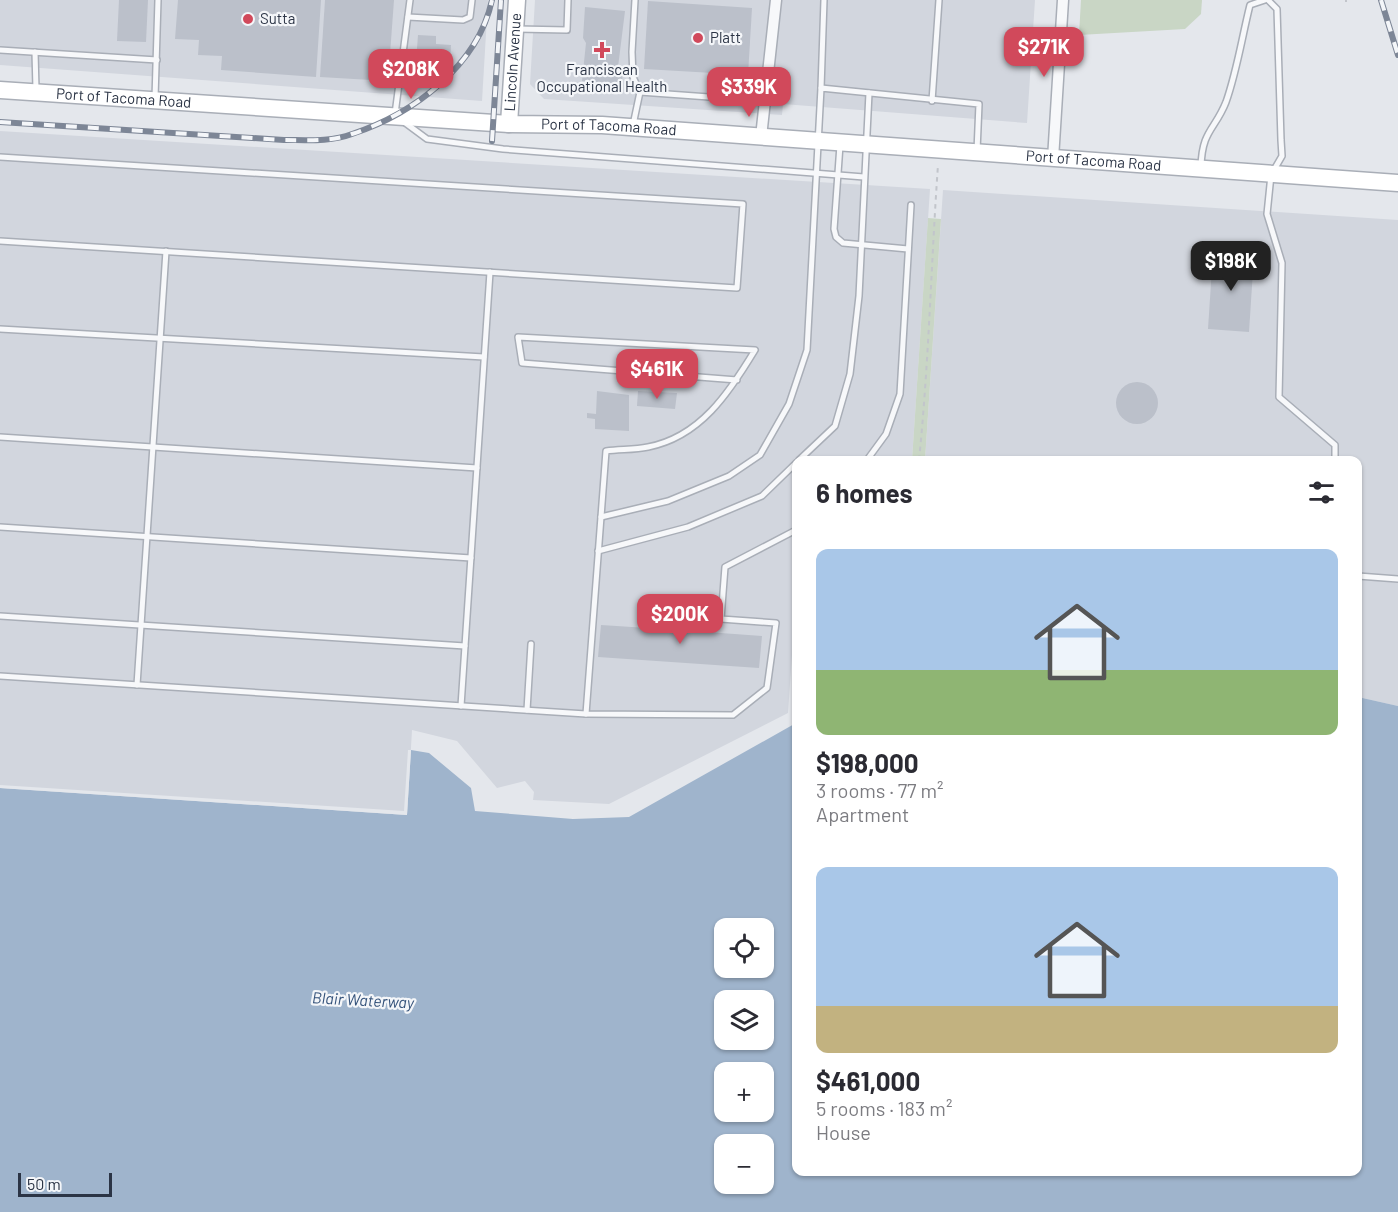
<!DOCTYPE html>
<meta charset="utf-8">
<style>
body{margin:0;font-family:Barlow,sans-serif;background:#f2f2f3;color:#2b2b33;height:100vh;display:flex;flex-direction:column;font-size:22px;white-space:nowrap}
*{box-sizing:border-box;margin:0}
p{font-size:20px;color:#7c7c81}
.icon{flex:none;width:33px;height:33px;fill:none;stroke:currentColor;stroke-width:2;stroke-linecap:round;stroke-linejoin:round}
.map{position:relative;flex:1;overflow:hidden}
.details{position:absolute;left:792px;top:456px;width:570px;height:720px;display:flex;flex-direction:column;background:#fff;border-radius:12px;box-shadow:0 2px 4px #0004}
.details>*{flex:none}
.tools{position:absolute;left:714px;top:918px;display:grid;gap:12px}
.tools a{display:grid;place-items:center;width:60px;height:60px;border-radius:12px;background:#fff;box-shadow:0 2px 4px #0004;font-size:30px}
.scale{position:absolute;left:18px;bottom:15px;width:94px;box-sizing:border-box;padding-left:6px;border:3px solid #2b3445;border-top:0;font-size:16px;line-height:21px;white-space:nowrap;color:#2b3445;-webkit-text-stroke:4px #f4f6f9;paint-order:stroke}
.price{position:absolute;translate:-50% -51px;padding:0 14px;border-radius:12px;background:#d1495b;color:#fff;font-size:20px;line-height:39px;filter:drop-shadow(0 2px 3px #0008)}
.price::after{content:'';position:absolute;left:50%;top:36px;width:18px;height:14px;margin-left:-9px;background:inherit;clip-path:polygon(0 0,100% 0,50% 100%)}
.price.on{background:#222;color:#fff}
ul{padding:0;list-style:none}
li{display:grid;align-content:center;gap:12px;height:318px;padding:0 24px}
li span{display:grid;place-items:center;height:186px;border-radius:12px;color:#555}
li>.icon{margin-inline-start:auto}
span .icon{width:108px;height:108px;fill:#fffc;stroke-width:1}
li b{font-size:26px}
h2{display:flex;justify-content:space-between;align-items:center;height:72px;padding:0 24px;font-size:26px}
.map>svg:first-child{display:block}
.built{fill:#d2d6de}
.green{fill:#c9d6c5}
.water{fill:#9fb4cc;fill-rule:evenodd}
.pier{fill:#e4e7ec}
.building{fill:#bbc0ca}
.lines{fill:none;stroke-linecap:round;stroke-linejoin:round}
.lane-casing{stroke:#a9aeb7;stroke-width:8}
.street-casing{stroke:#a9aeb7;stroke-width:13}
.secondary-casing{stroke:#a9aeb7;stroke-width:19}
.path{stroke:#c2c5cb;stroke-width:2;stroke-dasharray:4.5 4.5;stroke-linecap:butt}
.lane{stroke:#f7f8fa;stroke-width:5}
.street{stroke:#f7f8fa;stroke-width:10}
.secondary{stroke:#fff;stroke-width:16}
.rail-casing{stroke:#7d8696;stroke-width:6}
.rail{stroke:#f4f6f9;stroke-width:4;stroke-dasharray:11;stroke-linecap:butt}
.poi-dot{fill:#d1495b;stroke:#f4f6f9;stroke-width:2}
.labels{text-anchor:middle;stroke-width:4.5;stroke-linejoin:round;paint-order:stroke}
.poi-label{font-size:15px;fill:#2b3445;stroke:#f4f6f9;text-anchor:start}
.street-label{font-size:15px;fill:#2b3445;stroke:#f4f6f9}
.water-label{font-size:16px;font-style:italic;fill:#34527a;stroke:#f4f6f9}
</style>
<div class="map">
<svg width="1398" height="1212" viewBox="0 0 1398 1212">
<rect width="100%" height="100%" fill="#e4e7ec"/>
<g class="built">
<polygon points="0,0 488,0 482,101 0,65"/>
<polygon points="535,0 1035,0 1027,123 783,104 782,115 544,99 530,84"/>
<polygon points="0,131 930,189 912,460 796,460 796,597 788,713 609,804 533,800 534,792 525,781 497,788 457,741 412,730 407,815 0,788"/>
<polygon points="943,190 1398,220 1398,706 1358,697 1358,460 925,460"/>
</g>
<g class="green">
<polygon points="1081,0 1202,0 1201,14 1185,29 1079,35"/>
<polygon points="928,218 941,219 925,460 912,460"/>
</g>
<path class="water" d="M 1358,697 L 1398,706 L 1398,1212 L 0,1212 L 0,788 L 407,815 L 411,750 L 429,753 L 471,788 L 475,811 L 573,819 L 629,817 L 796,723 L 796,1172 L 1358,1172 ZM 724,928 L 764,928 L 764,968 L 724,968 ZM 724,1000 L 764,1000 L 764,1040 L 724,1040 ZM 724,1072 L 764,1072 L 764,1112 L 724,1112 ZM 724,1144 L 764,1144 L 764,1184 L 724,1184 Z"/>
<polygon class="pier" points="408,750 411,750 407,815 0,788 0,785 404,811"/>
<g class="building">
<polygon points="119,0 148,0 146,42 117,41"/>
<polygon points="178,0 321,0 316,77 221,70 222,56 198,55 199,40 175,39"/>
<polygon points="325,0 394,0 388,81 320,77"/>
<polygon points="648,1 752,8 748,75 644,69"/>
<polygon points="585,7 625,11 618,67 623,67 622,84 582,81 586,43 583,38"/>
<polygon points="418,35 436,36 436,44 451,45 450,64 416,62"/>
<polygon points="1213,253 1254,255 1249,332 1208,329"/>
<circle cx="1137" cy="403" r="21"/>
<polygon points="597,391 629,395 629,431 595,429 595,419 587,418 587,413 596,414"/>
<polygon points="638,391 677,393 675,409 637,406"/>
<polygon points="664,618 708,621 707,632 762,636 759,668 598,657 601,625 663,629"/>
</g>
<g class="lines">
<g class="lane-casing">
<g id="lane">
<polyline points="1268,0 1277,9 1281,140 1282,156 1271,175 1267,214 1282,263 1279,397 1335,445 1335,460"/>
<polyline points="408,17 463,20 470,17 472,0"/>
<polyline points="517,29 567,30 568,0"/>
<polyline points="0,50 157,60"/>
<polyline points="35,52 36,89"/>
<polyline points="821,88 824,0"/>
<polyline points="640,92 765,101"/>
<polyline points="155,98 158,0"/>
<polyline points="932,101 939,0"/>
<polyline points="395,114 410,0"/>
<polyline points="404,122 427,139 503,149 864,177"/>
<polyline points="633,125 640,92 633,77 632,52 635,0"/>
<polyline points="840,145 834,229 836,237 843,243 908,249"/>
<polyline points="0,157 743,204 737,288 0,241"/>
<path d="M 1201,167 C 1202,130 1215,130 1226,102 C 1237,71 1242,37 1250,5 L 1265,0"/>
<polyline points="0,329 484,357"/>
<polyline points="0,437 477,468"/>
<polyline points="799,460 835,426 850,374 859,296 869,93"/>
<polyline points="867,460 886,434 900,394 911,205"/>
<polyline points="601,517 668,501 729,476 760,455 789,404 807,350 821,88 979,104 977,151"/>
<polyline points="0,527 471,558"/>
<polyline points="598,551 688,527 762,496 796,463"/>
<polyline points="1358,576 1398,579"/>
<polyline points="0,616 465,646"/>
<polyline points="0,676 586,714 733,715 767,688 776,623 721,619 725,567 796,530"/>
<polyline points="137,685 166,251"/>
<polyline points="461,706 490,272"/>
<polyline points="527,710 531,644"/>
<path d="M 586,714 L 606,451 C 620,449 634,450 648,447 C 700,437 729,393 755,350 L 518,337 L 522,363 L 737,380"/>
</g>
</g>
<g class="street-casing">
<g id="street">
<polyline points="761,137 776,0"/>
<polyline points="1053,159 1063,0"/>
</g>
</g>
<g class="secondary-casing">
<g id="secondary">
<path id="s1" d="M 0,90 L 509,124 L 602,125 L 1398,183"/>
<path id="s2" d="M 509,124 L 517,0"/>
</g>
</g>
<g class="path">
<polyline points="1346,2 1346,0"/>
<path d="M 919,460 C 929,362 931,264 938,165"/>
</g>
<use href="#lane" class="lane"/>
<use href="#street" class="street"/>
<use href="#secondary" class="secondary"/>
<g class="rail-casing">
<g id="rail">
<polyline points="1381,0 1398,55"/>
<path d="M 0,122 L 284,140 C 306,140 331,142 352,134 C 413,114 478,66 492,0"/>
<polyline points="492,141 501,0"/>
</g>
</g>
<use href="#rail" class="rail"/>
</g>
<g class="poi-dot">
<circle cx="248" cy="19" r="6"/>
<circle cx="698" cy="38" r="6"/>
<path d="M599 41h6v6h6v6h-6v6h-6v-6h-6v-6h6z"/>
</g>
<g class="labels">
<g class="poi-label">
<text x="260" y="24">Sutta</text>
<text x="710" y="43">Platt</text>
<text x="602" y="75" text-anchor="middle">Franciscan<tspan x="602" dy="17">Occupational Health</tspan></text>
</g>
<g class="street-label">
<text dy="5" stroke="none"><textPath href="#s2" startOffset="62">Lincoln Avenue</textPath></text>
<text dy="5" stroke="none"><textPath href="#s1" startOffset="124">Port of Tacoma Road</textPath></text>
<text dy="5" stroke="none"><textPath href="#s1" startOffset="610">Port of Tacoma Road</textPath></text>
<text dy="5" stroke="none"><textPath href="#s1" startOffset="1096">Port of Tacoma Road</textPath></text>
</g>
<g class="water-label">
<text transform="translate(363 1000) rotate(3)" y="6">Blair Waterway</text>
</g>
</g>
</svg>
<div class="tools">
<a><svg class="icon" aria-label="locate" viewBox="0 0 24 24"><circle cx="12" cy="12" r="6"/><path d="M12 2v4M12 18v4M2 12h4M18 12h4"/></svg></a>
<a><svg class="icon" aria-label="layers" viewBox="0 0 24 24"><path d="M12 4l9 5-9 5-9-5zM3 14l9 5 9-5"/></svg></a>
<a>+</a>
<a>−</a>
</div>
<div class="scale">50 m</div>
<b class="price" style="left:1044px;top:78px">$271K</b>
<b class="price" style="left:411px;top:100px">$208K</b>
<b class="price" style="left:749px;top:118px">$339K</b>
<b class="price on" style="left:1231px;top:292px">$198K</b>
<b class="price" style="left:657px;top:400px">$461K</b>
<b class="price" style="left:680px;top:645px">$200K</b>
<section class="details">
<h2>6 homes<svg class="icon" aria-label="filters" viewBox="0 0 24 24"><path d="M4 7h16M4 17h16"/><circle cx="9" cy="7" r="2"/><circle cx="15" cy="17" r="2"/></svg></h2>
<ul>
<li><span style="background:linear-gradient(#a9c7e8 65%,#8fb573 0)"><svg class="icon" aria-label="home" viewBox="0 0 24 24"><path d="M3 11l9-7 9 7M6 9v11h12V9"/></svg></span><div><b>$198,000</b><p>3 rooms · 77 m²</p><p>Apartment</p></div></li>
<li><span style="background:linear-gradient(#a9c7e8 75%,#c2b280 0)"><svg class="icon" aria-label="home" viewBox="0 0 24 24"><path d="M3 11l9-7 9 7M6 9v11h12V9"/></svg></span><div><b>$461,000</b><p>5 rooms · 183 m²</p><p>House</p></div></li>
</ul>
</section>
</div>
